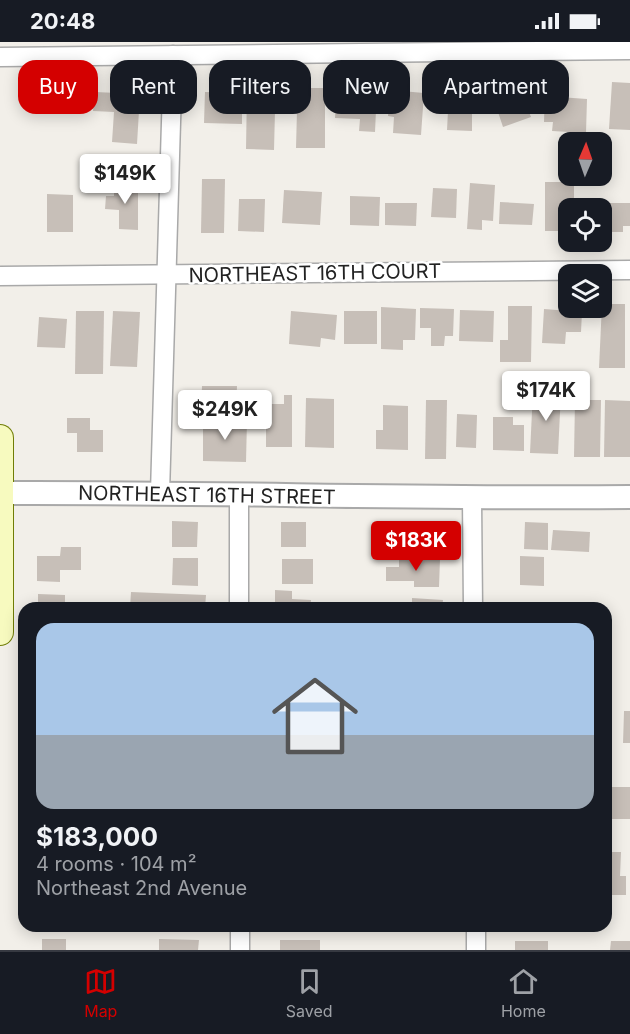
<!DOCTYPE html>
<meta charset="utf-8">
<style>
body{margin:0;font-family:Inter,sans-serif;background:#242831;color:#f1f3f6;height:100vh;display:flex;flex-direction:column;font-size:22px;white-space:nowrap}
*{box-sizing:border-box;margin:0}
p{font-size:20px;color:#9ea1a6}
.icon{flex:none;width:33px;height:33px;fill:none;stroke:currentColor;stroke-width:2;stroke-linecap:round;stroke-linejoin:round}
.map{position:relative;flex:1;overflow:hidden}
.details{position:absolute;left:18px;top:560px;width:594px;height:330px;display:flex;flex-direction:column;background:#171b24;border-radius:18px;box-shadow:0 3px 15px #0003}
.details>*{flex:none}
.guide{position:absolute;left:18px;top:18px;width:594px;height:54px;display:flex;gap:12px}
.needle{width:39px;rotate:2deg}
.tools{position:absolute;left:558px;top:90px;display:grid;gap:12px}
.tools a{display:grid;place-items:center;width:54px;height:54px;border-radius:12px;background:#171b24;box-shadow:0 3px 15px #0003;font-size:30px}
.price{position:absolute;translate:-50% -51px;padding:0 14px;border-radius:6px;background:#fff;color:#222;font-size:20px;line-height:39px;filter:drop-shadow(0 2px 3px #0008)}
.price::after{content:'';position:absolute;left:50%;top:36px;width:18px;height:14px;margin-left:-9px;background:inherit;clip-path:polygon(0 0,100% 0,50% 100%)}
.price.active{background:#d40000;color:#fff}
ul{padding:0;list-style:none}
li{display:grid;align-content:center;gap:12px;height:318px;padding:0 18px}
li span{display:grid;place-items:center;height:186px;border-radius:18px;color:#555}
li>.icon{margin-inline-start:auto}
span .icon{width:108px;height:108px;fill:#fffc;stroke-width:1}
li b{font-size:26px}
.chip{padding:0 21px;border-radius:18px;background:#171b24;box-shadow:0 3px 15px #0003;font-size:21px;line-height:54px}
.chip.active{background:#d40000;color:#fff}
.status{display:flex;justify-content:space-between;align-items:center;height:42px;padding:0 30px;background:#171b24;direction:ltr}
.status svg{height:16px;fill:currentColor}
.dock{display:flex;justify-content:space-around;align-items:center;height:84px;border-top:2px solid #363941;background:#171b24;font-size:16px;color:#9ea1a6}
.dock a{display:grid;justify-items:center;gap:3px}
.dock .active{color:#d40000}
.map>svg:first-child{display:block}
.building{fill:#c7bfb8}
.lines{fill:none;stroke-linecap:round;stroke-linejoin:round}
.minor-casing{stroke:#a9a9a9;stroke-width:21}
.tertiary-casing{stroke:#a9a9a9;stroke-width:26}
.secondary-casing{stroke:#707d05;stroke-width:28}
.minor{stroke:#fff;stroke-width:18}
.tertiary{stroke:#fff;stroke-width:22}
.secondary{stroke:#f7fabf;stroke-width:26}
.labels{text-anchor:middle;stroke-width:5;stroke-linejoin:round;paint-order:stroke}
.street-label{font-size:20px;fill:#222;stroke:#fff}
</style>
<div class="status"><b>20:48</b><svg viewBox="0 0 49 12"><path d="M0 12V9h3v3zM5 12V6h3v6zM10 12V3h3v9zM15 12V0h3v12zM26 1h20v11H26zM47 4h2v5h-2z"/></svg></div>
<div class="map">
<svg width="630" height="908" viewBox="0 0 630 908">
<rect width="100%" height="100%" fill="#f2efe9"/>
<g class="building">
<polygon points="612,40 630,41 630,88 609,87"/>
<polygon points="337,45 377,47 375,90 359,89 360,77 335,76"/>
<polygon points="439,45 452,46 452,53 478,54 478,66 472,66 472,89 447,88 448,69 439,69"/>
<polygon points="545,45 560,46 559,55 587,57 586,91 552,89 553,80 544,80"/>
<polygon points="288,46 325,46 325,106 296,106 297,68 288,68"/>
<polygon points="247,47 283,48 283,69 275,69 274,108 246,107"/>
<polygon points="390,48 424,51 421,93 393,91 394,75 388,74"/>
<polygon points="95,50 140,52 137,102 112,100 114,70 93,69"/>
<polygon points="205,50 242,51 242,82 204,81"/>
<polygon points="522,52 531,75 503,85 495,61"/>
<polygon points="202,137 225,137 224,191 201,191"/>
<polygon points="545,140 574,140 574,166 568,166 568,189 545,189"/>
<polygon points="470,141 495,143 493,179 482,178 482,188 467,187"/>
<polygon points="114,142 138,143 138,188 119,187 119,168 105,167 106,154 114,154"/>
<polygon points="433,146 457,147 456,176 431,175"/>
<polygon points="284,148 322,150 320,183 282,181"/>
<polygon points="47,152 73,153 73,190 47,190"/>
<polygon points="350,154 380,155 379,184 350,183"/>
<polygon points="239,157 265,157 264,190 238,189"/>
<polygon points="500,160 534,162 532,183 499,182"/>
<polygon points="385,161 417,161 416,184 385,183"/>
<polygon points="609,161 630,161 630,184 623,184 623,190 608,190"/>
<polygon points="602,262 625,262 625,326 599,326"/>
<polygon points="508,264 532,264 531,320 500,320 500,298 508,298"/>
<polygon points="381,265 416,267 415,298 403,298 403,308 381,307"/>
<polygon points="420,266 454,267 453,294 445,294 444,304 431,304 431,286 420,286"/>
<polygon points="544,267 582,270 581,290 566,290 565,302 542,301"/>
<polygon points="460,268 494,269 493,300 459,299"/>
<polygon points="76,269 104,269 103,332 75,332"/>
<polygon points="113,269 140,270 137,325 110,324"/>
<polygon points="291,269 337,273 335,298 321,296 320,305 289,302"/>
<rect x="344" y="269" width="33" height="33"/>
<polygon points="39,275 67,277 65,306 37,305"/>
<polygon points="202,344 237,344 236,368 201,367"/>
<polygon points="533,349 561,350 558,412 530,411"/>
<polygon points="284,353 292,353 292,405 266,405 266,362 284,362"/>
<polygon points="306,356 334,357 334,406 305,405"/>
<polygon points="426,358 447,358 446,417 425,417"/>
<polygon points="575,358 601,358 600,415 574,415"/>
<polygon points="605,358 630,359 630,415 604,415"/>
<polygon points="383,363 408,364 408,408 376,407 376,388 383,388"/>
<polygon points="457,372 477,373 476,406 456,405"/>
<polygon points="493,375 513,375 513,383 524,383 524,409 493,408"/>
<polygon points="67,376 90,376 90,388 103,388 103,410 77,410 77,391 67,391"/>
<polygon points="203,378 247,378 246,420 203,419"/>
<polygon points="172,479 198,480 197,505 172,505"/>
<polygon points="396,479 438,482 437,507 383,504 384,492 395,492"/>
<rect x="281" y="480" width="25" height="25"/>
<polygon points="525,480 548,481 548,508 524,507"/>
<polygon points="553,488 590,490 589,510 551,508"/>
<polygon points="61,505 81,505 81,528 60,528 60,540 37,539 37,514 60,514"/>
<polygon points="520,514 544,515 544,544 520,543"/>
<polygon points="173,516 198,516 198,544 172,543"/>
<polygon points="399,516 440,517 439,545 414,545 414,539 386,539 386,525 399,525"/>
<rect x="282" y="517" width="31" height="25"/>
<polygon points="275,548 292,549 292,557 311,558 310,566 275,566"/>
<polygon points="131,550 206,553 205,566 130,566"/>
<polygon points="38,552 65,553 65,566 38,566"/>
<polygon points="412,556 443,558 442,566 412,566"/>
<polygon points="515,562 539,563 539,566 514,566"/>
<polygon points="624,669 630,669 630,701 623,701"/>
<rect x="606" y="745" width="24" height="32"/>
<polygon points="606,810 621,810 620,834 626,834 626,853 606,853"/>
<polygon points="39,884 62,884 62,887 39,886"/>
<rect x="283" y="884" width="22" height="3"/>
<polygon points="389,884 435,884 435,889 389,888"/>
<rect x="520" y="884" width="33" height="5"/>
<rect x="42" y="897" width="24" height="11"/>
<polygon points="159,897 199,898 198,908 159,908"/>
<rect x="280" y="898" width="40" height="10"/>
<rect x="515" y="899" width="33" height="9"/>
<polygon points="611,899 630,899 630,908 610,908"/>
</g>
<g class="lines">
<g class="minor-casing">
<g id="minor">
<polyline points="0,15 630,8"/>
<polyline points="0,234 630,228"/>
<polyline points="160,451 173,13"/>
<polyline points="239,453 239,566"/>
<polyline points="472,457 473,566"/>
<polyline points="240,884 240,908"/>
<polyline points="476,884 476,908"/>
</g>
</g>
<g class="tertiary-casing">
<path id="tertiary" d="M 0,451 C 210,450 420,457 630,455"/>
</g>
<g class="secondary-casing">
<polyline id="secondary" points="0,396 0,590"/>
</g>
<use href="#minor" class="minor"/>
<use href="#tertiary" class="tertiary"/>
<use href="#secondary" class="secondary"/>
</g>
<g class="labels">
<g class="street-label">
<text transform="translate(315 231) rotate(-1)" y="7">NORTHEAST 16TH COURT</text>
<text transform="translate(207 453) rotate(1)" y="7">NORTHEAST 16TH STREET</text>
</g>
</g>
</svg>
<div class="tools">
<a><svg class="needle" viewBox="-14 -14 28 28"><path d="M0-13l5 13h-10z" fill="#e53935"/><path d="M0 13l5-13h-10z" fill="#9ea1a6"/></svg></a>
<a><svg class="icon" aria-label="locate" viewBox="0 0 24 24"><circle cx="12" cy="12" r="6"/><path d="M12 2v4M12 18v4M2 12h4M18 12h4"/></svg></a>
<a><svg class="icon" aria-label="layers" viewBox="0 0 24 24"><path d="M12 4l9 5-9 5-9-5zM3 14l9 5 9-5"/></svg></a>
</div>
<b class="price" style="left:125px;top:163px">$149K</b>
<b class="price" style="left:546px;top:380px">$174K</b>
<b class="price" style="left:225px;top:399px">$249K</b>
<b class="price active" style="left:416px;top:530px">$183K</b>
<div class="guide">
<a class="chip active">Buy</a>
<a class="chip">Rent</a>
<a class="chip">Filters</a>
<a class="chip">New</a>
<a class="chip">Apartment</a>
</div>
<section class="details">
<ul>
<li><span style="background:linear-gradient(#a9c7e8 60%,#9aa5b1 0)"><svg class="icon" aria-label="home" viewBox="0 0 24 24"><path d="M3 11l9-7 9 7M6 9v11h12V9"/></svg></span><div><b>$183,000</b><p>4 rooms · 104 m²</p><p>Northeast 2nd Avenue</p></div></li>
</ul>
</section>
</div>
<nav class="dock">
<a class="active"><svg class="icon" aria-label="map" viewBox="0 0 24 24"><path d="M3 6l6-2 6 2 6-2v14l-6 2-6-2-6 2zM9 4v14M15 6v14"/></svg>Map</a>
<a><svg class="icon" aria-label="saved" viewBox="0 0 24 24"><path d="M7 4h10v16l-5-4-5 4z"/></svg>Saved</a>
<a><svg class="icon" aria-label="home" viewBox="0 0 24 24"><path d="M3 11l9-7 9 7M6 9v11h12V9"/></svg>Home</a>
</nav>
